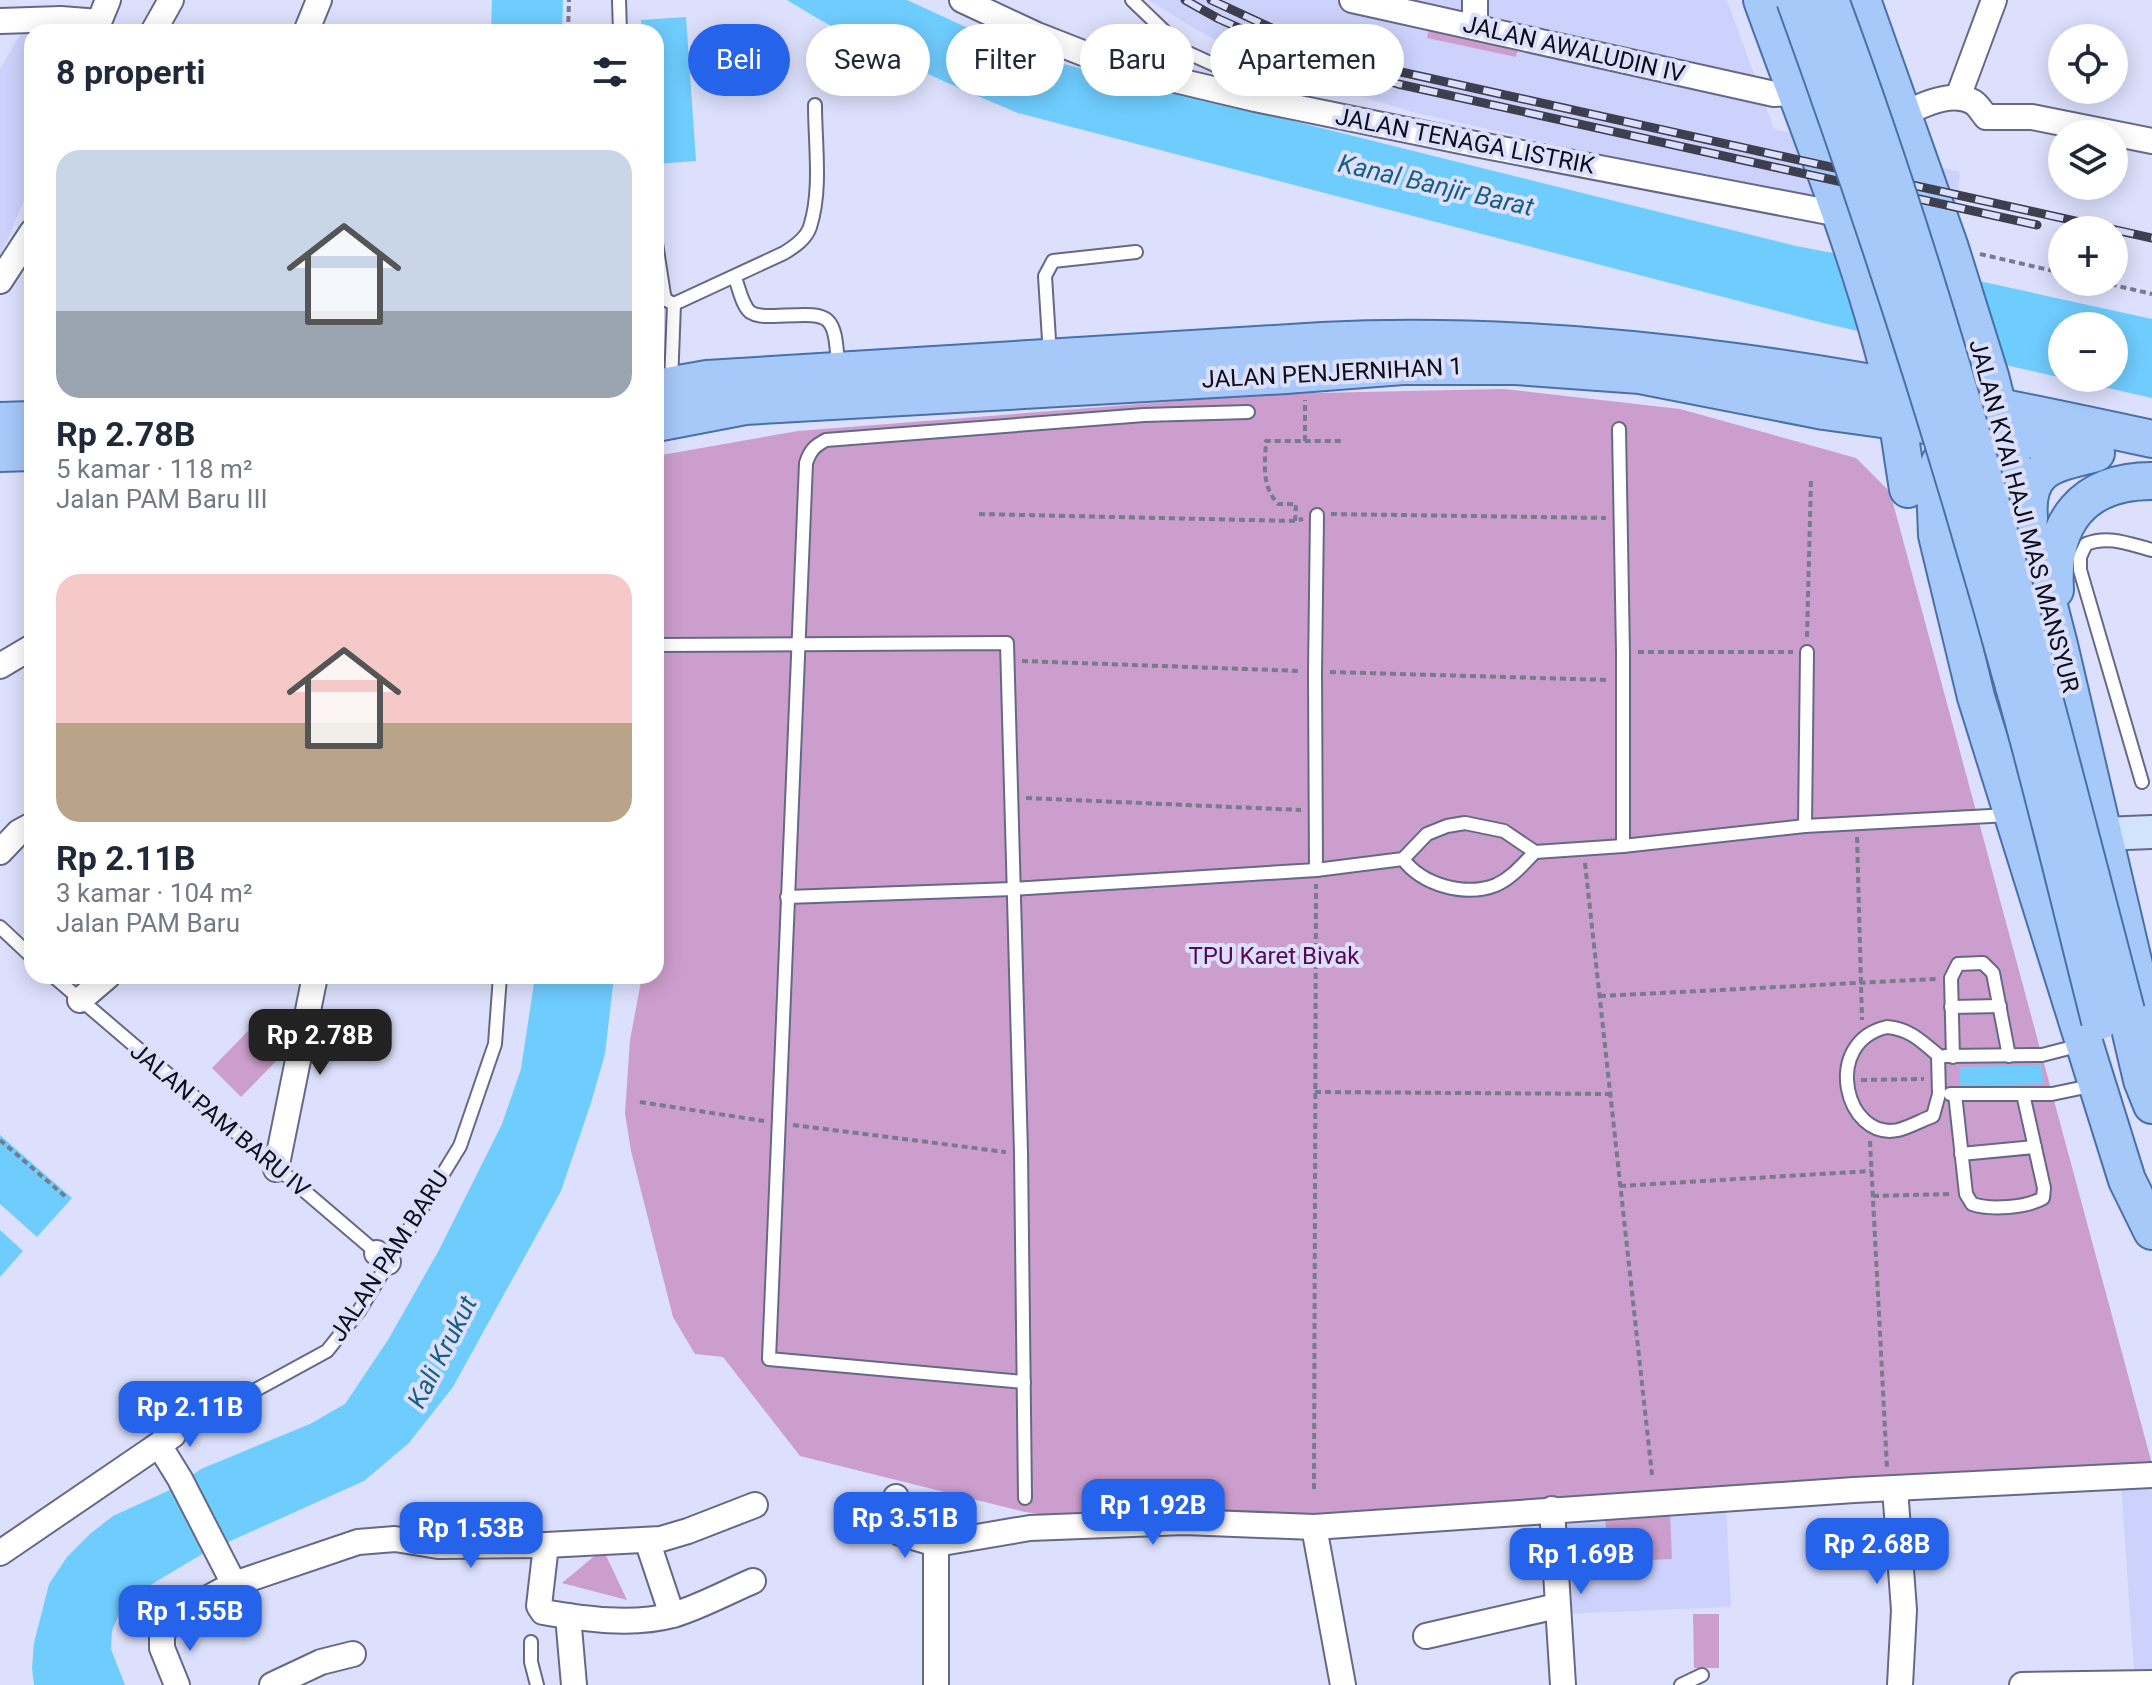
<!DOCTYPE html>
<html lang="id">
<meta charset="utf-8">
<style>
body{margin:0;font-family:Roboto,sans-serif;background:#f6f6f7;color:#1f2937;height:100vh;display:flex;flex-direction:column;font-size:30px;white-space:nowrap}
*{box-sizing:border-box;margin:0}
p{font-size:26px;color:#747a83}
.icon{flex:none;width:44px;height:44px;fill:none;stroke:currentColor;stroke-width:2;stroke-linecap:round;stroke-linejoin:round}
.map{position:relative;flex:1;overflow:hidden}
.drawer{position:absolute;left:24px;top:24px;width:640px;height:960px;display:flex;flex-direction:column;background:#fff;border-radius:24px;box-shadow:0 4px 20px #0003}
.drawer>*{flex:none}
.guide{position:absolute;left:688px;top:24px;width:760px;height:72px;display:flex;gap:16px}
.buttons{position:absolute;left:2048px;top:24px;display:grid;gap:16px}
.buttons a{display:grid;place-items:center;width:80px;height:80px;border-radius:50%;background:#fff;box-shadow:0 4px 20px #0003;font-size:40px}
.price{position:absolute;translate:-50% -68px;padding:0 18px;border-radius:16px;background:#2563eb;color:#fff;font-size:26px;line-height:52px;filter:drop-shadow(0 2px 4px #0008)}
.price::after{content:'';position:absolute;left:50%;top:48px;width:24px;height:18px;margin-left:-12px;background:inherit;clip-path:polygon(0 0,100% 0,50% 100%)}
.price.current{background:#222;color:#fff}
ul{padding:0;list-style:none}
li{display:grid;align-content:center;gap:16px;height:424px;padding:0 32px}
li span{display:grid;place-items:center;height:248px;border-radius:24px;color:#555}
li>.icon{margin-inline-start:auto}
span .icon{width:144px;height:144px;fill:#fffc;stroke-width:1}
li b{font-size:34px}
h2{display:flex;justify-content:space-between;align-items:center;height:96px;padding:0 32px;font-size:34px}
.pill{padding:0 28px;border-radius:36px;background:#fff;box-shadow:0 4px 20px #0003;font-size:28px;line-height:72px}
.pill.current{background:#2563eb;color:#fff}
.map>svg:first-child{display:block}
.built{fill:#cdd2fc}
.green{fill:#cc9ecd}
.water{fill:#6fcdfe}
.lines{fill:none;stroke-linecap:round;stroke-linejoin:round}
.lane-casing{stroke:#656987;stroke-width:16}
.street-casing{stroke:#656987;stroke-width:28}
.secondary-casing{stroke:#656987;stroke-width:36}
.primary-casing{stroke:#4970a8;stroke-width:40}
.path{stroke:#787a8e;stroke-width:4;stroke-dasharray:6 4;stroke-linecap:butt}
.lane{stroke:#fff;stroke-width:12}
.street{stroke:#fff;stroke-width:24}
.secondary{stroke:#d2e4fc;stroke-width:32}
.primary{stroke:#a6c9f9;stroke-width:36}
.rail-casing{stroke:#3d3f4e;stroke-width:9}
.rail{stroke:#dce0fc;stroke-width:6;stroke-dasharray:18;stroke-linecap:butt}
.primary-bridge-casing{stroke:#4970a8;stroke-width:40;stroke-linecap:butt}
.primary-bridge{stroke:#a6c9f9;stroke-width:36}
.labels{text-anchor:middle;stroke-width:8;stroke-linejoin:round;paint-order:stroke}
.street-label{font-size:24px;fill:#0d0e19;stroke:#dce0fc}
.park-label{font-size:24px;fill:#56095b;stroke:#dce0fc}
.water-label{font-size:26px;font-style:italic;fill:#175f80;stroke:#dce0fc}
</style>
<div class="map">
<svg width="2152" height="1685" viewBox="0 0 2152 1685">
<rect width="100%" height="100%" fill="#dce0fc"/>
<g class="built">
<polygon points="1148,0 1727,0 1774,129 1960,172 1954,235 1412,112 1270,67 1202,33"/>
<polygon points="34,11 97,32 32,32 32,182 0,257 0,69"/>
<polygon points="2152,1484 2152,1685 2135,1685 2121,1485"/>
<polygon points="1726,1505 1731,1607 1562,1614 1558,1512"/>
</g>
<g class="green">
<polygon points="1431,22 1520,40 1516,57 1427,38"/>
<polygon points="1503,389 1680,409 1856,458 1890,492 2152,1464 1302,1515 1072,1519 1025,1512 800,1456 723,1357 695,1354 673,1317 631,1151 625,1113 630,1040 642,976 656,976 656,456 798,431 1267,394"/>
<polygon points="253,1026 283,1054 241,1097 212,1068"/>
<polygon points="1670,1513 1672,1559 1608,1562 1605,1516"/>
<polygon points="603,1549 627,1600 562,1583"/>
<polygon points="1693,1614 1719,1614 1719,1668 1694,1668"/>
</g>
<g class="water">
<polygon points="492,0 563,0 562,32 491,32"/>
<path d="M 787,0 L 907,0 L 1027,55 L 1796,246 L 1970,279 L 2152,319 L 2152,398 L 2064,378 L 2114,378 L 2114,326 L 2062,326 L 2062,378 L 1823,323 L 1018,113 C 939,80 859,45 787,0 Z"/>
<polygon points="686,17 696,161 656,164 656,32 642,32 641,20"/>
<polygon points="535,976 614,976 605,1054 591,1103 561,1191 453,1387 409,1443 364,1481 204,1553 137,1593 122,1606 112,1631 111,1649 125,1685 34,1685 32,1668 34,1643 49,1584 67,1557 91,1533 113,1516 172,1489 201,1469 310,1424 345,1404 388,1340 439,1250 502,1124 521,1069"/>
<polygon points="2042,1065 2043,1084 1960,1086 1960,1067"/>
<polygon points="0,1135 72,1198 37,1237 0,1204"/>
<polygon points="0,1230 23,1251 0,1277"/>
</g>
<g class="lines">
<g class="lane-casing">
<g id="lane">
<polyline points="619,0 620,32"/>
<polyline points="1132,0 1186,52 1250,81 1255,99"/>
<polyline points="656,243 664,295 666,300 674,304"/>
<path d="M 735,278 C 739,288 742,305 750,312 C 758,317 766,316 774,316 C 830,314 835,309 838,368"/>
<polyline points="1050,356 1045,276 1053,261 1136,252"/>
<path d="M 671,383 L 674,304 L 784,253 C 794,247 806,239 810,227 C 822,190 815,144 815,105"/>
<polyline points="1619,429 1623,653 1623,846"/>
<polyline points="656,645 1007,643 1021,1153 1025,1498"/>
<path d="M 2142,782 L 2080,570 L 2080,557 L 2086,544 C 2109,535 2129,544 2152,550"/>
<polyline points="1805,826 1807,652"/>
<path d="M 1403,859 C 1422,885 1465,897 1496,885 C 1512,878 1523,864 1535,852"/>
<polyline points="1316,870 1315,672 1317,515"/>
<polyline points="787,897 1013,889 1316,870 1403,859 1427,834 1447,826 1465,823 1504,831 1535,852 1623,846 1805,826 2009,815"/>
<polyline points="0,927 32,957"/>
<polyline points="53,976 377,1253"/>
<polyline points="1951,1007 2000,1006"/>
<path d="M 1887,1027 C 1910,1029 1921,1041 1938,1055 L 1939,1094 L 1933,1116 C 1922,1120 1910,1127 1898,1130 C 1845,1141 1821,1042 1887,1027 Z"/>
<polyline points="1945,1056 2042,1055 2081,1045"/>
<polyline points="1953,1057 1951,978 1958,964 1983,963 1993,973 2009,1056"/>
<polyline points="1950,1094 2052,1094 2095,1085"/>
<path d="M 1955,1094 L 1966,1194 L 1972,1204 C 1990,1210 2026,1208 2043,1198 L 2044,1188 L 2023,1094"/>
<polyline points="1961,1154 2035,1147"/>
<path d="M 1024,1382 L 769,1359 L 806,463 C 810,451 814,446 826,440 L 1144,415 L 1248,412"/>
<polyline points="173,1435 327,1351 359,1311 460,1146 495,1044 500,976"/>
<polyline points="531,1642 531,1662 537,1685"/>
<polyline points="1681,1685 1702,1675"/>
</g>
</g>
<g class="street-casing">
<g id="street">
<polyline points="962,0 1037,35 1116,66 1255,99 1470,143 1839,214"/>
<polyline points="1352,0 1774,94 1796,93"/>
<polyline points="1475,0 1475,27"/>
<polyline points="0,21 61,19 99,22 108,0"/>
<polyline points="153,32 171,0"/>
<polyline points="306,32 319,0"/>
<polyline points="1958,97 1994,0"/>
<path d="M 1903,115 C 1921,105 1952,90 1973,102 C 1978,105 1982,112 1986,117 L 2032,117 L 2152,141"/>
<polyline points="0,281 32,232"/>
<polyline points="0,666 32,647"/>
<polyline points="0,852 19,832 32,825"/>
<polyline points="80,1000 108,976"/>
<polyline points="276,1169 315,976"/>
<polyline points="377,1253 388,1262"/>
<polyline points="159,1445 180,1479 234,1584"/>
<polyline points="1895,1488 1904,1610 1900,1685"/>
<polyline points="896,1497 891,1522 900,1533 936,1544 1030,1528 1184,1522 1314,1527 1854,1490 2152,1475"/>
<polyline points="1552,1509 1563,1685"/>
<polyline points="1314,1527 1343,1685"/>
<polyline points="647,1540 672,1615"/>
<path d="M 546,1545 L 539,1606 L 543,1612 C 584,1619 632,1626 673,1615 C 700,1607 727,1592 753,1581"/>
<polyline points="0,1553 173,1435"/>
<polyline points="568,1616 574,1685"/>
<polyline points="1426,1636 1557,1606"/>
<polyline points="177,1685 162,1648 162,1634 176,1615 234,1584 358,1542 395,1539 438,1546 546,1545 661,1539 688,1531 755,1505"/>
<polyline points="272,1685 321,1662 353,1654"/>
<polyline points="936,1685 936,1544"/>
<polyline points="2022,1685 2152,1683"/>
</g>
</g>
<g class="secondary-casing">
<polyline id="secondary" points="2103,834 2152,832"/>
</g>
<g class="primary-casing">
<g id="primary">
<path d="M 1762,0 C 1803,114 1850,228 1882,345 C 1895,392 1900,441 1908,489"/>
<polyline points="1862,0 1950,248 1990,376 2059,645 2152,1042"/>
<path d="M 656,388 L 707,379 L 1322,341 C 1602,327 1880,380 2152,439"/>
<polyline points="0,421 32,420"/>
<polyline points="656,423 745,406 1286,375 1403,366 1516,366 1640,375 1824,411 2085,447"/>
<polyline points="1954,434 1937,468 1935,482 1937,535 1976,697 2127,1180 2152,1231"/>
<polyline points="0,453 32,452"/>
<path d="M 2029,518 C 2025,466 2054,464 2096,453"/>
<path d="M 2055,590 C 2051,522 2083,481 2152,481"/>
<polyline points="2127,1016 2142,1080 2152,1105"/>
</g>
</g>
<g class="path">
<polyline points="568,32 569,0"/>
<polyline points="1980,254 2062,273"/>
<polyline points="2101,282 2152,294"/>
<polyline points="1305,441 1305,400"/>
<polyline points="979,514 1295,521 1303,519"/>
<polyline points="1331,514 1606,518"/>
<path d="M 1295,521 L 1296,504 L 1278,504 C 1261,485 1265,465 1266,441 L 1341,441"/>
<polyline points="1807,637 1811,478"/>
<polyline points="1638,652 1793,652"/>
<polyline points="1022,661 1301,671"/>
<polyline points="1330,672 1609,680"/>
<polyline points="1026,798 1301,810"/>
<polyline points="1857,837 1862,1020"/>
<polyline points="1585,863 1652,1475"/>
<polyline points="1600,996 1936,979"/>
<polyline points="1861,1080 1924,1079"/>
<polyline points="1315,1092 1611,1094"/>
<polyline points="640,1102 764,1121"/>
<polyline points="793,1125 1006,1152"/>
<polyline points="0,1140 67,1198"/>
<polyline points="1870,1141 1887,1468"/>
<polyline points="1620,1186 1871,1171"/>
<polyline points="1873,1196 1952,1194"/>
<polyline points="1314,1489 1316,884"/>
</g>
<use href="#lane" class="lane"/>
<use href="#street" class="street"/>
<use href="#secondary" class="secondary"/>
<use href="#primary" class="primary"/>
<g class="rail-casing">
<g id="rail">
<polyline points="1185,0 1219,19 1298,54 1398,84 2037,225"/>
<polyline points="1211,0 1306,44 1401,72 2152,238"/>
</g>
</g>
<use href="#rail" class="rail"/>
<g class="primary-bridge-casing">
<g id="primary-bridge">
<path d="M 1795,0 C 1879,231 1954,466 2019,704 C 2048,809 2073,915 2100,1021"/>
<path d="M 1830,0 C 1953,330 2037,671 2126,1011"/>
</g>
</g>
<use href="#primary-bridge" class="primary-bridge"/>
</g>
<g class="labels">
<g class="street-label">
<text transform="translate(1574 49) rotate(13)" y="8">JALAN AWALUDIN IV</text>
<text transform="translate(1465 141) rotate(11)" y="8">JALAN TENAGA LISTRIK</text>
<text transform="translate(1332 373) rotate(-3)" y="8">JALAN PENJERNIHAN 1</text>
<text transform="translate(2024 516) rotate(75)" y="8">JALAN KYAI HAJI MAS MANSYUR</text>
<text transform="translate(220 1120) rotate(40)" y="8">JALAN PAM BARU IV</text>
<text transform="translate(389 1256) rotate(-57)" y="8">JALAN PAM BARU</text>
</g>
<g class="park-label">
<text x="1274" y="964">TPU Karet Bivak</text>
</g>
<g class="water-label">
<text transform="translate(1436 185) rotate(13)" y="9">Kanal Banjir Barat</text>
<text transform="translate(442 1352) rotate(-63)" y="9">Kali Krukut</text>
</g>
</g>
</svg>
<div class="buttons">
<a><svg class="icon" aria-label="locate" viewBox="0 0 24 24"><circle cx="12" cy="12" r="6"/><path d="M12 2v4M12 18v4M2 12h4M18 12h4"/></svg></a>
<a><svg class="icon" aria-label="layers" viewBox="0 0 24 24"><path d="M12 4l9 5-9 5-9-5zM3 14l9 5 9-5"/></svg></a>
<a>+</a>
<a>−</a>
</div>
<b class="price current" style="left:320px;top:1077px">Rp 2.78B</b>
<b class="price" style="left:190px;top:1449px">Rp 2.11B</b>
<b class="price" style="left:1153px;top:1547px">Rp 1.92B</b>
<b class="price" style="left:905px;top:1560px">Rp 3.51B</b>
<b class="price" style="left:471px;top:1570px">Rp 1.53B</b>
<b class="price" style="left:1877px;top:1586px">Rp 2.68B</b>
<b class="price" style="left:1581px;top:1596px">Rp 1.69B</b>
<b class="price" style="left:190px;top:1653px">Rp 1.55B</b>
<div class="guide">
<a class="pill current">Beli</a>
<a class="pill">Sewa</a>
<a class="pill">Filter</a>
<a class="pill">Baru</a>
<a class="pill">Apartemen</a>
</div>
<section class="drawer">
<h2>8 properti<svg class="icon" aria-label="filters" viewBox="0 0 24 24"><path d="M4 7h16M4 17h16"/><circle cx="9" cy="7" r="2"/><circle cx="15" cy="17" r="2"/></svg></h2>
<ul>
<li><span style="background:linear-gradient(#c9d6e8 65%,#9aa5b1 0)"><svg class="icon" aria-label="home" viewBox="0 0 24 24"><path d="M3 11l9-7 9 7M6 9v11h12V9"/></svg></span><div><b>Rp 2.78B</b><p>5 kamar · 118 m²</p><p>Jalan PAM Baru III</p></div></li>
<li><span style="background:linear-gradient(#f6c9c9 60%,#b9a48a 0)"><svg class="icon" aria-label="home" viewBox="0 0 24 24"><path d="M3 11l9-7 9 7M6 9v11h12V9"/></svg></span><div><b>Rp 2.11B</b><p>3 kamar · 104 m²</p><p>Jalan PAM Baru</p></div></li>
</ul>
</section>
</div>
